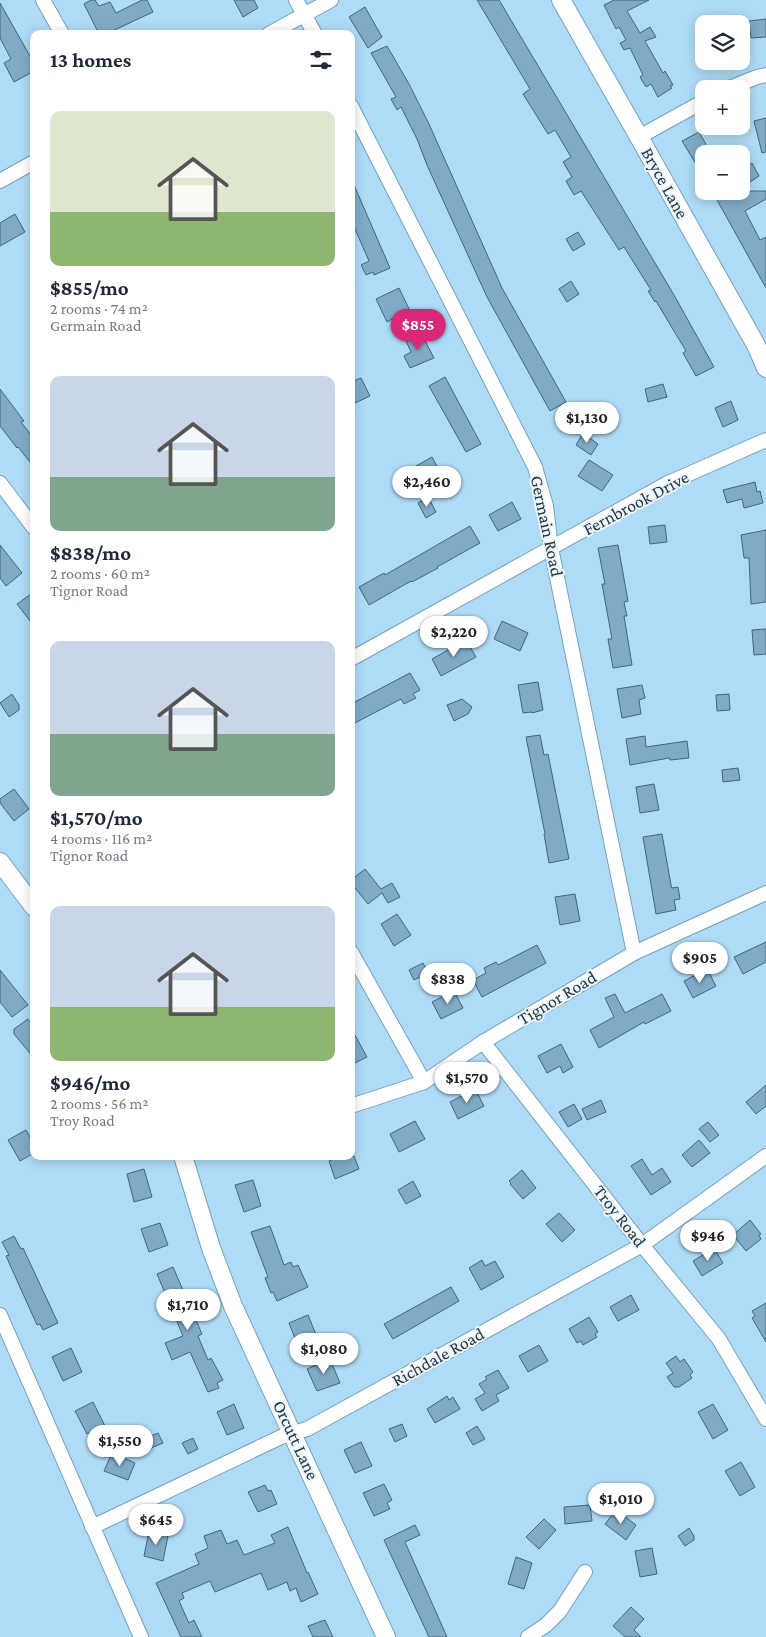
<!DOCTYPE html>
<meta charset="utf-8">
<style>
body{margin:0;font-family:"Crimson Pro",serif;background:#f2f2f3;color:#1f2937;height:100vh;display:flex;flex-direction:column;font-size:19px;white-space:nowrap}
*{box-sizing:border-box;margin:0}
p{font-size:16px;color:#747a83}
.icon{flex:none;width:28px;height:28px;fill:none;stroke:currentColor;stroke-width:2;stroke-linecap:round;stroke-linejoin:round}
.map{position:relative;flex:1;overflow:hidden}
.side{position:absolute;left:30px;top:30px;width:325px;height:1130px;display:flex;flex-direction:column;background:#fff;border-radius:10px;box-shadow:0 2px 12px #0003}
.side>*{flex:none}
.buttons{position:absolute;left:695px;top:15px;display:grid;gap:10px}
.buttons a{display:grid;place-items:center;width:55px;height:55px;border-radius:10px;background:#fff;box-shadow:0 2px 12px #0003;font-size:25px}
.price{position:absolute;translate:-50% -42px;padding:0 11px;border-radius:18px;background:#fff;color:#222;font-size:16px;line-height:32px;filter:drop-shadow(0 1px 2px #0008)}
.price::after{content:'';position:absolute;left:50%;top:30px;width:15px;height:11px;margin-left:-8px;background:inherit;clip-path:polygon(0 0,100% 0,50% 100%)}
.price.active{background:#db2777;color:#fff}
ul{padding:0;list-style:none}
li{display:grid;align-content:center;gap:10px;height:265px;padding:0 20px}
li span{display:grid;place-items:center;height:155px;border-radius:10px;color:#555}
li>.icon{margin-inline-start:auto}
span .icon{width:90px;height:90px;fill:#fffc;stroke-width:1}
li b{font-size:21px}
h2{display:flex;justify-content:space-between;align-items:center;height:60px;padding:0 20px;font-size:21px}
.map>svg:first-child{display:block}
.building{fill:#80abc6;stroke:#3e6880}
.lines{fill:none;stroke-linecap:round;stroke-linejoin:round}
.minor-casing{stroke:#76a1bb;stroke-width:16}
.tertiary-casing{stroke:#76a1bb;stroke-width:20}
.minor{stroke:#fff;stroke-width:14}
.tertiary{stroke:#fff;stroke-width:18}
.labels{text-anchor:middle;stroke-width:4;stroke-linejoin:round;paint-order:stroke}
.street-label{font-size:18px;fill:#243640;stroke:#edf6fc}
</style>
<div class="map">
<svg width="766" height="1637" viewBox="0 0 766 1637">
<rect width="100%" height="100%" fill="#aedbf7"/>
<g class="building">
<polygon points="91,0 95,0 99,6 110,2 116,13 142,0 147,0 153,12 106,34 99,34 84,4"/>
<polygon points="234,0 254,0 258,8 243,17"/>
<polygon points="477,0 499,0 674,295 714,367 696,376 683,353 686,351 656,301 655,302 648,291 651,290 624,247 619,250 581,191 574,195 566,181 572,177 563,162 571,157 555,130 548,134 523,94 530,89"/>
<polygon points="614,0 649,0 627,11 640,33 650,27 656,37 645,41 663,73 665,71 673,85 670,86 672,88 658,97 651,84 646,87 640,77 643,75 630,48 624,50 620,43 626,40 619,27 616,29 604,5"/>
<polygon points="0,3 34,63 34,71 14,82 4,63 11,59 0,38"/>
<polygon points="365,7 382,37 368,48 349,17"/>
<polygon points="766,19 766,37 751,38 749,21"/>
<polygon points="387,46 409,84 429,124 502,288 566,402 550,411 487,297 427,165 417,139 401,107 397,110 391,99 396,97 371,53"/>
<polygon points="766,118 766,152 762,153 754,121"/>
<polygon points="699,132 707,146 705,147 709,154 704,154 704,177 682,141"/>
<polygon points="752,163 759,176 750,182 742,169"/>
<polygon points="351,178 390,268 374,275 373,272 366,275 361,265 369,261 351,220"/>
<polygon points="712,191 766,191 766,199 745,211 760,240 766,237 766,288"/>
<polygon points="15,214 25,232 0,246 0,223"/>
<polygon points="578,232 585,244 573,251 566,239"/>
<polygon points="571,281 579,294 567,302 559,289"/>
<polygon points="399,288 411,313 395,320 394,318 387,322 376,299"/>
<polygon points="421,333 434,358 410,368 404,356 411,352 406,341"/>
<polygon points="445,377 481,444 466,452 429,386"/>
<polygon points="361,378 370,396 355,403 351,393 351,382"/>
<polygon points="663,384 667,397 648,402 645,389"/>
<polygon points="0,389 24,421 21,422 34,439 34,467 18,447 17,448 0,426"/>
<polygon points="731,401 738,420 723,427 715,408"/>
<polygon points="583,433 598,444 591,455 576,445"/>
<polygon points="432,457 440,472 425,481 416,466"/>
<polygon points="589,460 613,475 602,491 578,476"/>
<polygon points="755,482 757,492 760,491 763,503 744,508 742,499 727,503 723,490"/>
<polygon points="428,497 436,512 426,518 418,503"/>
<polygon points="512,502 521,519 498,531 489,515"/>
<polygon points="665,525 667,542 650,544 648,527"/>
<polygon points="470,526 480,543 437,567 438,568 412,582 411,581 369,605 359,587 384,573 385,575"/>
<polygon points="766,530 766,602 751,604 749,558 744,558 741,535"/>
<polygon points="0,545 22,573 6,586 0,578"/>
<polygon points="618,545 628,601 624,602 627,616 624,616 632,665 613,668 608,639 612,639 602,584 605,584 598,548"/>
<polygon points="34,592 34,626 17,604"/>
<polygon points="502,621 528,633 520,651 494,639"/>
<polygon points="766,629 766,654 754,655 752,630"/>
<polygon points="467,642 476,657 441,676 432,659 457,645 457,647"/>
<polygon points="410,673 420,690 413,694 416,698 404,704 401,699 351,725 351,704"/>
<polygon points="538,682 543,710 532,713 532,712 523,713 518,685"/>
<polygon points="642,685 645,698 639,700 641,714 622,718 617,689"/>
<polygon points="12,694 19,705 19,710 9,717 0,703"/>
<polygon points="729,694 730,710 717,711 716,695"/>
<polygon points="462,699 472,707 468,714 454,721 447,705"/>
<polygon points="540,735 544,755 548,754 569,859 549,863 544,834 545,834 526,737"/>
<polygon points="645,736 646,747 687,741 689,758 670,760 669,758 630,765 626,739"/>
<polygon points="738,768 740,780 723,782 722,770"/>
<polygon points="654,784 659,810 640,813 636,787"/>
<polygon points="14,789 29,809 14,821 0,803 0,799"/>
<polygon points="662,834 671,885 672,888 678,887 680,899 674,900 676,910 656,914 643,837"/>
<polygon points="365,869 381,889 392,883 400,897 388,903 382,893 368,904 351,883 351,880"/>
<polygon points="575,894 580,921 560,925 555,897"/>
<polygon points="397,914 411,935 394,946 381,924"/>
<polygon points="766,942 766,962 743,974 734,957"/>
<polygon points="537,945 546,963 482,997 473,980 486,973 484,968 496,962 498,965"/>
<polygon points="423,963 428,973 414,980 409,970"/>
<polygon points="707,969 716,986 693,998 684,981"/>
<polygon points="0,970 28,1005 12,1017 0,1002"/>
<polygon points="454,991 463,1008 441,1019 432,1002"/>
<polygon points="615,994 625,1013 662,994 671,1011 645,1024 644,1022 599,1048 590,1030 614,1017 605,998"/>
<polygon points="28,1019 34,1027 34,1058 14,1034 14,1029"/>
<polygon points="351,1028 367,1057 351,1065"/>
<polygon points="561,1044 573,1067 563,1073 560,1066 547,1073 538,1056"/>
<polygon points="766,1085 766,1106 756,1114 746,1102"/>
<polygon points="475,1089 484,1106 458,1119 450,1102"/>
<polygon points="601,1100 606,1112 587,1120 582,1109"/>
<polygon points="574,1104 582,1119 568,1127 559,1112"/>
<polygon points="415,1121 425,1139 399,1152 390,1134"/>
<polygon points="708,1122 719,1135 710,1142 699,1129"/>
<polygon points="26,1130 34,1144 34,1153 20,1161 8,1140"/>
<polygon points="699,1140 710,1153 692,1167 682,1155"/>
<polygon points="340,1156 354,1156 359,1169 335,1179 329,1161"/>
<polygon points="642,1159 652,1175 662,1168 671,1182 651,1195 631,1166"/>
<polygon points="144,1169 152,1197 134,1202 127,1174"/>
<polygon points="522,1170 536,1188 523,1199 510,1184 511,1183 509,1181"/>
<polygon points="253,1180 261,1206 244,1212 235,1185"/>
<polygon points="413,1181 421,1196 406,1204 398,1190"/>
<polygon points="559,1213 575,1230 562,1242 546,1224"/>
<polygon points="750,1220 761,1234 759,1235 761,1239 746,1251 733,1235"/>
<polygon points="160,1223 168,1245 149,1252 141,1229"/>
<polygon points="270,1226 284,1265 291,1262 293,1267 298,1265 308,1287 277,1301 273,1292 271,1293 265,1278 268,1277 251,1232"/>
<polygon points="14,1236 21,1249 23,1248 58,1323 43,1330 40,1324 37,1325 6,1256 9,1255 2,1242"/>
<polygon points="714,1248 723,1263 702,1276 693,1261"/>
<polygon points="482,1260 485,1266 495,1261 504,1277 481,1290 469,1268"/>
<polygon points="173,1267 202,1334 198,1336 208,1360 211,1358 223,1380 217,1383 219,1388 208,1392 190,1352 172,1360 165,1343 183,1336 157,1274"/>
<polygon points="451,1287 459,1301 393,1339 384,1324"/>
<polygon points="631,1295 639,1310 618,1321 610,1307"/>
<polygon points="766,1303 766,1342 752,1318 755,1316 752,1311"/>
<polygon points="308,1315 317,1337 301,1344 299,1339 296,1341 289,1323"/>
<polygon points="589,1317 598,1332 595,1334 597,1337 583,1345 581,1341 577,1343 569,1329"/>
<polygon points="539,1345 548,1361 528,1372 519,1356"/>
<polygon points="71,1348 82,1372 63,1381 52,1357"/>
<polygon points="676,1356 680,1362 684,1359 693,1372 690,1375 692,1378 679,1387 674,1387 667,1377 673,1373 666,1363"/>
<polygon points="330,1359 340,1383 317,1391 307,1369"/>
<polygon points="498,1370 509,1388 496,1395 499,1401 482,1411 475,1399 485,1393 479,1384 487,1379 485,1377"/>
<polygon points="447,1396 449,1400 453,1397 460,1409 435,1423 427,1409"/>
<polygon points="93,1402 105,1426 87,1434 75,1411"/>
<polygon points="234,1404 244,1428 227,1435 217,1412"/>
<polygon points="713,1404 728,1430 713,1439 698,1412"/>
<polygon points="402,1424 407,1436 395,1442 389,1429"/>
<polygon points="477,1426 485,1439 473,1445 466,1433"/>
<polygon points="158,1433 163,1443 151,1448 146,1438"/>
<polygon points="193,1438 198,1449 188,1454 182,1443"/>
<polygon points="361,1442 372,1466 355,1473 344,1450"/>
<polygon points="112,1453 135,1463 128,1480 104,1471"/>
<polygon points="741,1462 755,1487 740,1496 725,1471"/>
<polygon points="384,1484 392,1500 387,1503 390,1509 374,1516 363,1493"/>
<polygon points="265,1485 268,1491 271,1490 277,1504 258,1512 248,1492"/>
<polygon points="590,1505 592,1521 565,1524 564,1507"/>
<polygon points="616,1510 636,1525 626,1540 605,1524"/>
<polygon points="544,1519 556,1530 539,1549 526,1537"/>
<polygon points="415,1525 420,1535 405,1542 447,1637 429,1637 384,1540"/>
<polygon points="288,1527 307,1573 308,1572 318,1594 301,1602 296,1588 290,1591 287,1582 268,1590 261,1573 215,1592 210,1581 182,1593 184,1598 179,1601 189,1623 194,1620 202,1637 181,1637 156,1583 199,1564 195,1554 208,1548 204,1536 221,1530 227,1544 237,1540 244,1555 275,1543 271,1535"/>
<polygon points="689,1528 694,1536 694,1540 685,1546 678,1536"/>
<polygon points="149,1531 168,1536 163,1561 144,1556"/>
<polygon points="652,1548 657,1574 640,1577 635,1551"/>
<polygon points="516,1557 532,1563 524,1589 508,1584"/>
<polygon points="631,1607 644,1619 634,1630 641,1637 625,1637 613,1626"/>
<polygon points="325,1620 333,1637 313,1637 308,1626"/>
</g>
<g class="lines">
<g class="minor-casing">
<g id="minor">
<polyline points="43,0 62,34"/>
<polyline points="296,0 315,34"/>
<polyline points="269,34 331,0"/>
<polyline points="727,89 757,77 766,75"/>
<polyline points="351,106 535,467 546,506 551,548 634,953"/>
<polyline points="639,137 704,101"/>
<polyline points="0,181 34,162"/>
<polyline points="0,483 34,528"/>
<polyline points="351,659 666,484 766,440"/>
<polyline points="351,952 424,1082"/>
<polyline points="483,1042 642,1245 719,1339 766,1419"/>
<polyline points="351,1106 424,1082 483,1042 634,953 766,893"/>
<polyline points="0,1315 141,1637"/>
<polyline points="92,1527 281,1437 307,1429 642,1245 766,1156"/>
<polyline points="528,1637 546,1625 560,1611 585,1572"/>
</g>
</g>
<g class="tertiary-casing">
<g id="tertiary">
<polyline points="561,0 639,137 756,345 766,368"/>
<polyline points="0,862 34,907"/>
<polyline points="183,1156 211,1248 233,1306 386,1637"/>
</g>
</g>
<use href="#minor" class="minor"/>
<use href="#tertiary" class="tertiary"/>
</g>
<g class="labels">
<g class="street-label">
<text transform="translate(665 183) rotate(61)" y="6">Bryce Lane</text>
<text transform="translate(636 503) rotate(-28)" y="6">Fernbrook Drive</text>
<text transform="translate(547 526) rotate(78)" y="6">Germain Road</text>
<text transform="translate(557 998) rotate(-31)" y="6">Tignor Road</text>
<text transform="translate(620 1216) rotate(52)" y="6">Troy Road</text>
<text transform="translate(438 1357) rotate(-29)" y="6">Richdale Road</text>
<text transform="translate(296 1440) rotate(65)" y="6">Orcutt Lane</text>
</g>
</g>
</svg>
<div class="buttons">
<a><svg class="icon" aria-label="layers" viewBox="0 0 24 24"><path d="M12 4l9 5-9 5-9-5zM3 14l9 5 9-5"/></svg></a>
<a>+</a>
<a>−</a>
</div>
<b class="price active" style="left:418px;top:351px">$855</b>
<b class="price" style="left:587px;top:444px">$1,130</b>
<b class="price" style="left:427px;top:508px">$2,460</b>
<b class="price" style="left:454px;top:658px">$2,220</b>
<b class="price" style="left:700px;top:984px">$905</b>
<b class="price" style="left:448px;top:1005px">$838</b>
<b class="price" style="left:467px;top:1104px">$1,570</b>
<b class="price" style="left:708px;top:1262px">$946</b>
<b class="price" style="left:188px;top:1331px">$1,710</b>
<b class="price" style="left:324px;top:1375px">$1,080</b>
<b class="price" style="left:120px;top:1467px">$1,550</b>
<b class="price" style="left:621px;top:1525px">$1,010</b>
<b class="price" style="left:156px;top:1546px">$645</b>
<section class="side">
<h2>13 homes<svg class="icon" aria-label="filters" viewBox="0 0 24 24"><path d="M4 7h16M4 17h16"/><circle cx="9" cy="7" r="2"/><circle cx="15" cy="17" r="2"/></svg></h2>
<ul>
<li><span style="background:linear-gradient(#dfe7d0 65%,#8fb573 0)"><svg class="icon" aria-label="home" viewBox="0 0 24 24"><path d="M3 11l9-7 9 7M6 9v11h12V9"/></svg></span><div><b>$855/mo</b><p>2 rooms · 74 m²</p><p>Germain Road</p></div></li>
<li><span style="background:linear-gradient(#c9d6e8 65%,#7fa58c 0)"><svg class="icon" aria-label="home" viewBox="0 0 24 24"><path d="M3 11l9-7 9 7M6 9v11h12V9"/></svg></span><div><b>$838/mo</b><p>2 rooms · 60 m²</p><p>Tignor Road</p></div></li>
<li><span style="background:linear-gradient(#c9d6e8 60%,#7fa58c 0)"><svg class="icon" aria-label="home" viewBox="0 0 24 24"><path d="M3 11l9-7 9 7M6 9v11h12V9"/></svg></span><div><b>$1,570/mo</b><p>4 rooms · 116 m²</p><p>Tignor Road</p></div></li>
<li><span style="background:linear-gradient(#c9d6e8 65%,#8fb573 0)"><svg class="icon" aria-label="home" viewBox="0 0 24 24"><path d="M3 11l9-7 9 7M6 9v11h12V9"/></svg></span><div><b>$946/mo</b><p>2 rooms · 56 m²</p><p>Troy Road</p></div></li>
</ul>
</section>
</div>
